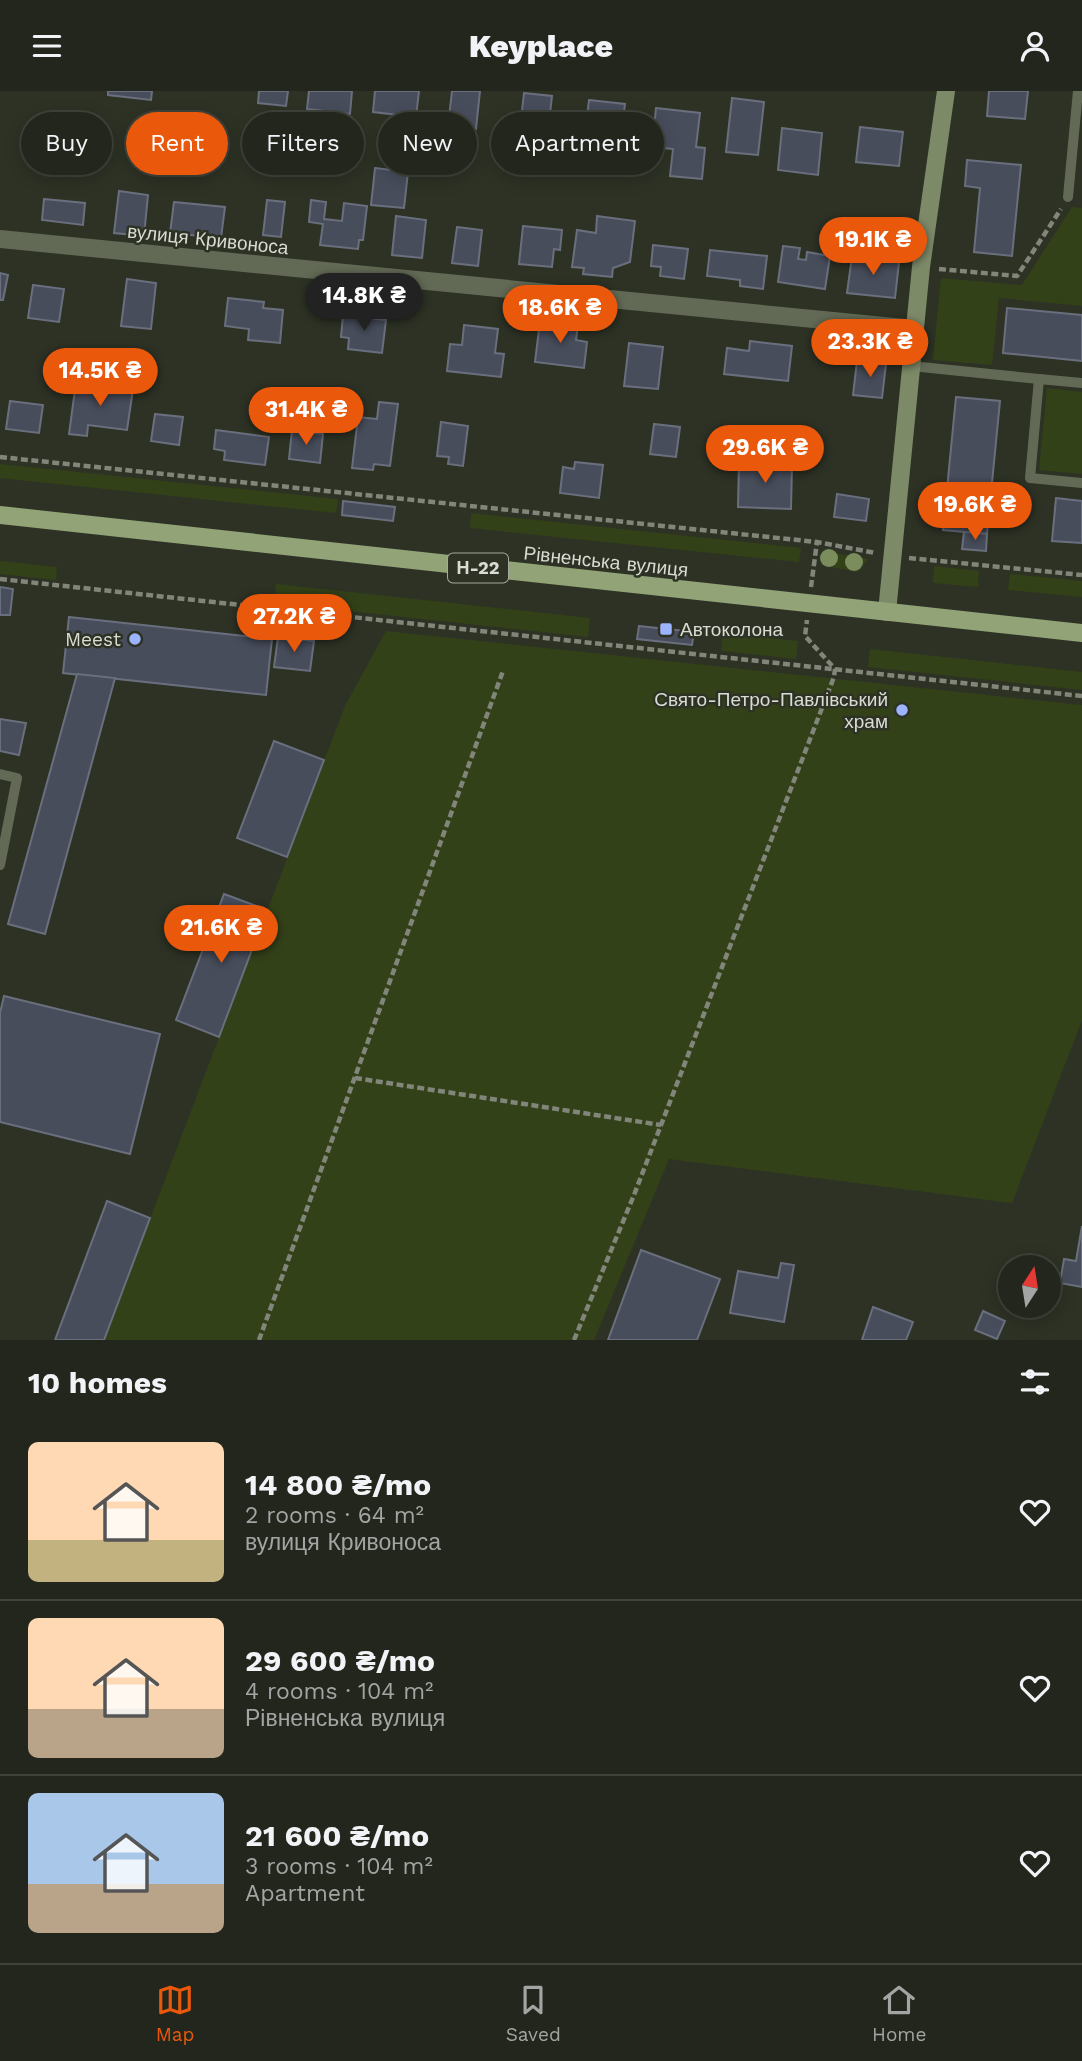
<!DOCTYPE html>
<meta charset="utf-8">
<style>
body{margin:0;font-family:"Work Sans",sans-serif;background:#2a2e25;color:#f1f3f6;height:100vh;display:flex;flex-direction:column;font-size:26px;white-space:nowrap}
*{box-sizing:border-box;margin:0}
p{font-size:23px;color:#a2a5a3}
.icon{flex:none;width:38px;height:38px;fill:none;stroke:currentColor;stroke-width:2;stroke-linecap:round;stroke-linejoin:round}
.map{position:relative;height:1249px;overflow:hidden}
.panel{display:flex;flex-direction:column;background:#22261c;flex:1}
.panel>*{flex:none}
.guide{position:absolute;left:21px;top:21px;width:700px;height:63px;display:flex;gap:14px}
.needle{width:46px;rotate:12deg}
.controls{position:absolute;left:998px;top:1164px;display:grid;gap:14px}
.controls a{display:grid;place-items:center;width:63px;height:63px;border-radius:50%;background:#22261c;box-shadow:0 4px 18px #0003,0 0 0 2px #3f433b;font-size:35px}
.price{position:absolute;translate:-50% -60px;padding:0 16px;border-radius:24px;background:#ea580c;color:#fff;font-size:23px;line-height:46px;filter:drop-shadow(0 2px 4px #0008)}
.price::after{content:'';position:absolute;left:50%;top:42px;width:21px;height:16px;margin-left:-10px;background:inherit;clip-path:polygon(0 0,100% 0,50% 100%)}
.price.on{background:#222;color:#fff}
ul{padding:0;list-style:none}
li{display:flex;align-items:center;gap:21px;height:175px;padding:0 28px}
li+li{border-top:2px solid #3f433b}
li span{display:grid;place-items:center;flex:none;width:196px;height:140px;border-radius:10px;color:#555}
li>.icon{margin-inline-start:auto}
span .icon{width:84px;height:84px;fill:#fffc;stroke-width:1}
li b{font-size:30px}
h2{display:flex;justify-content:space-between;align-items:center;height:84px;padding:0 28px;font-size:30px}
.chip{padding:0 24px;border-radius:32px;background:#22261c;box-shadow:0 4px 18px #0003,0 0 0 2px #3f433b;font-size:24px;line-height:63px}
.chip.on{background:#ea580c;color:#fff}
header{display:flex;justify-content:space-between;align-items:center;height:91px;padding:0 28px;background:#22261c;font-size:32px;font-weight:800}
.tabs{display:flex;justify-content:space-around;align-items:center;height:98px;border-top:2px solid #3f433b;background:#22261c;font-size:19px;color:#a2a5a3}
.tabs a{display:grid;justify-items:center;gap:4px}
.tabs .on{color:#ea580c}
.map>svg:first-child{display:block}
.green{fill:#334119}
.building{fill:#474d5b;stroke:#6a6f7e;stroke-width:2}
.lines{fill:none;stroke-linecap:round;stroke-linejoin:round}
.path{stroke:#81857a;stroke-width:4.5;stroke-dasharray:7 3.5;stroke-linecap:butt}
.lane{stroke:#626a55;stroke-width:10}
.street{stroke:#626a55;stroke-width:18}
.secondary{stroke:#7d8a68;stroke-width:18}
.primary{stroke:#92a377;stroke-width:18}
.tree{fill:#7c8d5d}
.poi-dot{fill:#9cb4fd;stroke:#2d3225;stroke-width:2.5}
.labels{text-anchor:middle;stroke-width:5;stroke-linejoin:round;paint-order:stroke}
.shield{fill:#2d3225;stroke:#a5a99f;stroke-width:2}
.shield-label{font-size:18px;font-weight:bold;fill:#d8dcd3}
.street-label{font-size:19px;fill:#d8dcd3;stroke:#2d3225}
.poi-label{font-size:19px;fill:#d8dcd3;stroke:#2d3225;text-anchor:end}
</style>
<header><svg class="icon" aria-label="menu" viewBox="0 0 24 24"><path d="M4 6h16M4 12h16M4 18h16"/></svg>Keyplace<svg class="icon" aria-label="person" viewBox="0 0 24 24"><circle cx="12" cy="8" r="4"/><path d="M4 21q1-7 8-7t8 7"/></svg></header>
<div class="map">
<svg width="1082" height="1249" viewBox="0 0 1082 1249">
<rect width="100%" height="100%" fill="#2d3225"/>
<g class="green">
<polygon points="1072,116 1082,117 1082,215 999,207 992,274 933,269 941,187 1022,194"/>
<polygon points="1047,297 1082,301 1082,383 1039,379"/>
<polygon points="0,373 338,408 336,422 0,387"/>
<polygon points="471,422 801,457 799,471 470,437"/>
<polygon points="824,460 868,468 858,481 821,474"/>
<polygon points="0,470 57,476 56,489 0,483"/>
<polygon points="934,475 979,480 978,496 933,492"/>
<polygon points="1010,483 1082,490 1082,506 1008,499"/>
<polygon points="276,493 590,527 588,546 274,512"/>
<polygon points="386,540 1082,614 1082,929 1012,1112 669,1068 594,1249 104,1249 345,615"/>
<polygon points="723,542 798,550 796,568 721,560"/>
<polygon points="870,558 1082,581 1082,599 868,576"/>
</g>
<g class="building">
<polygon points="108,0 152,0 151,9 108,4"/>
<polygon points="259,0 288,0 286,15 258,12"/>
<polygon points="309,0 352,0 350,23 307,18"/>
<polygon points="375,0 419,0 416,26 373,21"/>
<polygon points="452,0 480,0 476,38 448,35"/>
<polygon points="989,0 1028,0 1025,28 987,25"/>
<polygon points="524,2 552,5 548,40 520,37"/>
<polygon points="732,7 764,11 758,64 726,61"/>
<polygon points="589,9 625,13 621,46 585,42"/>
<polygon points="656,17 700,22 696,56 705,57 702,88 670,85 673,58 652,56"/>
<polygon points="860,36 903,41 899,75 856,71"/>
<polygon points="782,37 822,42 818,84 778,79"/>
<polygon points="967,69 1021,74 1012,165 974,161 980,97 965,95"/>
<polygon points="375,77 408,81 404,117 371,114"/>
<polygon points="119,100 148,104 144,145 114,142"/>
<polygon points="44,108 85,112 83,134 42,129"/>
<polygon points="267,109 285,111 281,146 263,144"/>
<polygon points="311,109 326,111 324,128 342,130 344,112 367,115 363,149 359,149 358,158 320,154 323,133 309,131"/>
<polygon points="174,111 225,116 221,147 170,142"/>
<polygon points="396,125 426,129 422,167 392,164"/>
<polygon points="597,125 635,130 630,171 613,177 612,186 583,183 584,177 572,176 577,139 596,142"/>
<polygon points="523,135 562,139 560,159 554,158 552,176 519,173"/>
<polygon points="457,136 482,139 478,175 452,172"/>
<polygon points="653,154 688,158 684,188 660,185 661,176 651,175"/>
<polygon points="783,155 800,157 798,168 806,169 807,161 830,165 825,198 778,191"/>
<polygon points="710,159 767,165 763,198 740,195 740,189 707,185"/>
<polygon points="852,165 899,171 895,207 847,202"/>
<polygon points="0,182 8,184 3,209 0,209"/>
<polygon points="127,188 156,192 151,238 121,235"/>
<polygon points="33,194 64,198 59,231 28,227"/>
<polygon points="228,207 264,211 263,217 283,219 280,252 248,249 249,238 225,235"/>
<polygon points="1007,217 1082,224 1082,270 1003,262"/>
<polygon points="343,224 386,229 382,262 348,258 349,247 341,246"/>
<polygon points="540,230 578,234 576,249 587,251 584,277 535,271"/>
<polygon points="464,234 498,238 495,262 504,263 501,286 447,280 450,253 462,254"/>
<polygon points="750,250 792,255 788,290 724,283 727,257 749,260"/>
<polygon points="629,252 663,256 658,298 624,295"/>
<polygon points="857,270 886,273 882,307 853,304"/>
<polygon points="76,291 133,298 127,339 88,334 87,345 69,343"/>
<polygon points="956,306 1000,310 987,443 943,439"/>
<polygon points="10,310 43,314 39,342 6,338"/>
<polygon points="379,311 398,313 390,375 374,373 373,379 352,377 358,326 377,328"/>
<polygon points="155,323 183,326 179,354 151,350"/>
<polygon points="441,331 468,335 463,375 448,373 449,366 437,365"/>
<polygon points="654,333 680,336 676,366 650,363"/>
<polygon points="216,339 269,346 265,374 224,369 225,360 214,358"/>
<polygon points="292,339 323,343 320,372 289,368"/>
<polygon points="575,371 603,374 599,407 560,402 563,376 574,378"/>
<polygon points="739,371 792,373 791,418 738,416"/>
<polygon points="837,403 869,408 866,430 834,426"/>
<polygon points="1056,407 1082,410 1082,452 1052,450"/>
<polygon points="343,410 395,416 393,430 342,424"/>
<polygon points="964,441 987,443 986,460 962,458"/>
<polygon points="0,496 13,498 10,524 0,524"/>
<polygon points="69,526 272,548 266,604 63,582"/>
<polygon points="639,535 694,541 692,554 637,548"/>
<polygon points="278,546 314,550 310,580 274,576"/>
<polygon points="77,583 115,587 45,843 8,833"/>
<polygon points="0,628 26,632 19,664 0,660"/>
<polygon points="274,650 324,669 287,766 237,747"/>
<polygon points="224,803 267,819 219,946 176,929"/>
<polygon points="4,905 160,943 130,1063 0,1031 0,922"/>
<polygon points="107,1110 150,1127 104,1249 55,1249"/>
<polygon points="1082,1135 1082,1196 1060,1192 1064,1168 1076,1170"/>
<polygon points="641,1159 720,1188 697,1249 608,1249"/>
<polygon points="781,1172 794,1174 784,1231 730,1222 738,1180 778,1187"/>
<polygon points="873,1216 913,1231 906,1249 862,1249"/>
<polygon points="983,1220 1005,1230 997,1248 975,1239"/>
</g>
<g class="lines">
<g class="path">
<polyline points="939,178 1017,185 1061,118"/>
<polyline points="0,366 817,451 876,462"/>
<polyline points="909,467 1082,484"/>
<polyline points="0,488 1082,605"/>
<polyline points="811,496 817,451"/>
<polyline points="355,987 661,1034"/>
<polyline points="259,1249 503,580"/>
<polyline points="574,1249 634,1104 834,586 835,578 805,545 807,529"/>
</g>
<g class="lane">
<polyline points="1068,106 1078,0"/>
<polyline points="911,275 1039,288"/>
<polyline points="1082,292 1039,288 1030,387 1082,392"/>
<polyline points="0,683 17,687 0,774"/>
</g>
<polyline class="street" points="0,148 915,238"/>
<polyline class="secondary" points="887,521 921,176 946,0"/>
<polyline class="primary" points="0,424 1082,542"/>
</g>
<g class="tree">
<circle cx="829" cy="467" r="9"/>
<circle cx="854" cy="471" r="9"/>
</g>
<g class="poi-dot">
<rect x="659" y="531" width="14" height="14" rx="3.5"/>
<circle cx="135" cy="548" r="7"/>
<circle cx="902" cy="619" r="7"/>
</g>
<g class="labels">
<rect class="shield" x="448" y="462.5" width="60" height="29" rx="5"/>
<g class="shield-label">
<text x="478" y="483">Н-22</text>
</g>
<g class="street-label">
<text transform="translate(208 148) rotate(6)" y="7">вулиця Кривоноса</text>
<text transform="translate(606 470) rotate(6)" y="7">Рівненська вулиця</text>
</g>
<g class="poi-label">
<text x="680" y="545" text-anchor="start">Автоколона</text>
<text x="121" y="555">Meest</text>
<text x="888" y="615">Свято-Петро-Павлівський<tspan x="888" dy="22">храм</tspan></text>
</g>
</g>
</svg>
<div class="controls">
<a><svg class="needle" viewBox="-14 -14 28 28"><path d="M0-13l5 13h-10z" fill="#e53935"/><path d="M0 13l5-13h-10z" fill="#a2a5a3"/></svg></a>
</div>
<b class="price" style="left:873px;top:186px">19.1K ₴</b>
<b class="price on" style="left:364px;top:242px">14.8K ₴</b>
<b class="price" style="left:560px;top:254px">18.6K ₴</b>
<b class="price" style="left:870px;top:288px">23.3K ₴</b>
<b class="price" style="left:100px;top:317px">14.5K ₴</b>
<b class="price" style="left:306px;top:356px">31.4K ₴</b>
<b class="price" style="left:765px;top:394px">29.6K ₴</b>
<b class="price" style="left:975px;top:451px">19.6K ₴</b>
<b class="price" style="left:294px;top:563px">27.2K ₴</b>
<b class="price" style="left:221px;top:874px">21.6K ₴</b>
<div class="guide">
<a class="chip">Buy</a>
<a class="chip on">Rent</a>
<a class="chip">Filters</a>
<a class="chip">New</a>
<a class="chip">Apartment</a>
</div>
</div>
<section class="panel">
<h2>10 homes<svg class="icon" aria-label="filters" viewBox="0 0 24 24"><path d="M4 7h16M4 17h16"/><circle cx="9" cy="7" r="2"/><circle cx="15" cy="17" r="2"/></svg></h2>
<ul>
<li><span style="background:linear-gradient(#ffd9b3 70%,#c2b280 0)"><svg class="icon" aria-label="home" viewBox="0 0 24 24"><path d="M3 11l9-7 9 7M6 9v11h12V9"/></svg></span><div><b>14 800 ₴/mo</b><p>2 rooms · 64 m²</p><p>вулиця Кривоноса</p></div><svg class="icon" aria-label="heart" viewBox="0 0 24 24"><path d="M12 20l-8-8c-3-5 5-10 8-4 3-6 11-1 8 4z"/></svg></li>
<li><span style="background:linear-gradient(#ffd9b3 65%,#b9a48a 0)"><svg class="icon" aria-label="home" viewBox="0 0 24 24"><path d="M3 11l9-7 9 7M6 9v11h12V9"/></svg></span><div><b>29 600 ₴/mo</b><p>4 rooms · 104 m²</p><p>Рівненська вулиця</p></div><svg class="icon" aria-label="heart" viewBox="0 0 24 24"><path d="M12 20l-8-8c-3-5 5-10 8-4 3-6 11-1 8 4z"/></svg></li>
<li><span style="background:linear-gradient(#a9c7e8 65%,#b9a48a 0)"><svg class="icon" aria-label="home" viewBox="0 0 24 24"><path d="M3 11l9-7 9 7M6 9v11h12V9"/></svg></span><div><b>21 600 ₴/mo</b><p>3 rooms · 104 m²</p><p>Apartment</p></div><svg class="icon" aria-label="heart" viewBox="0 0 24 24"><path d="M12 20l-8-8c-3-5 5-10 8-4 3-6 11-1 8 4z"/></svg></li>
</ul>
</section>
<nav class="tabs">
<a class="on"><svg class="icon" aria-label="map" viewBox="0 0 24 24"><path d="M3 6l6-2 6 2 6-2v14l-6 2-6-2-6 2zM9 4v14M15 6v14"/></svg>Map</a>
<a><svg class="icon" aria-label="saved" viewBox="0 0 24 24"><path d="M7 4h10v16l-5-4-5 4z"/></svg>Saved</a>
<a><svg class="icon" aria-label="home" viewBox="0 0 24 24"><path d="M3 11l9-7 9 7M6 9v11h12V9"/></svg>Home</a>
</nav>
